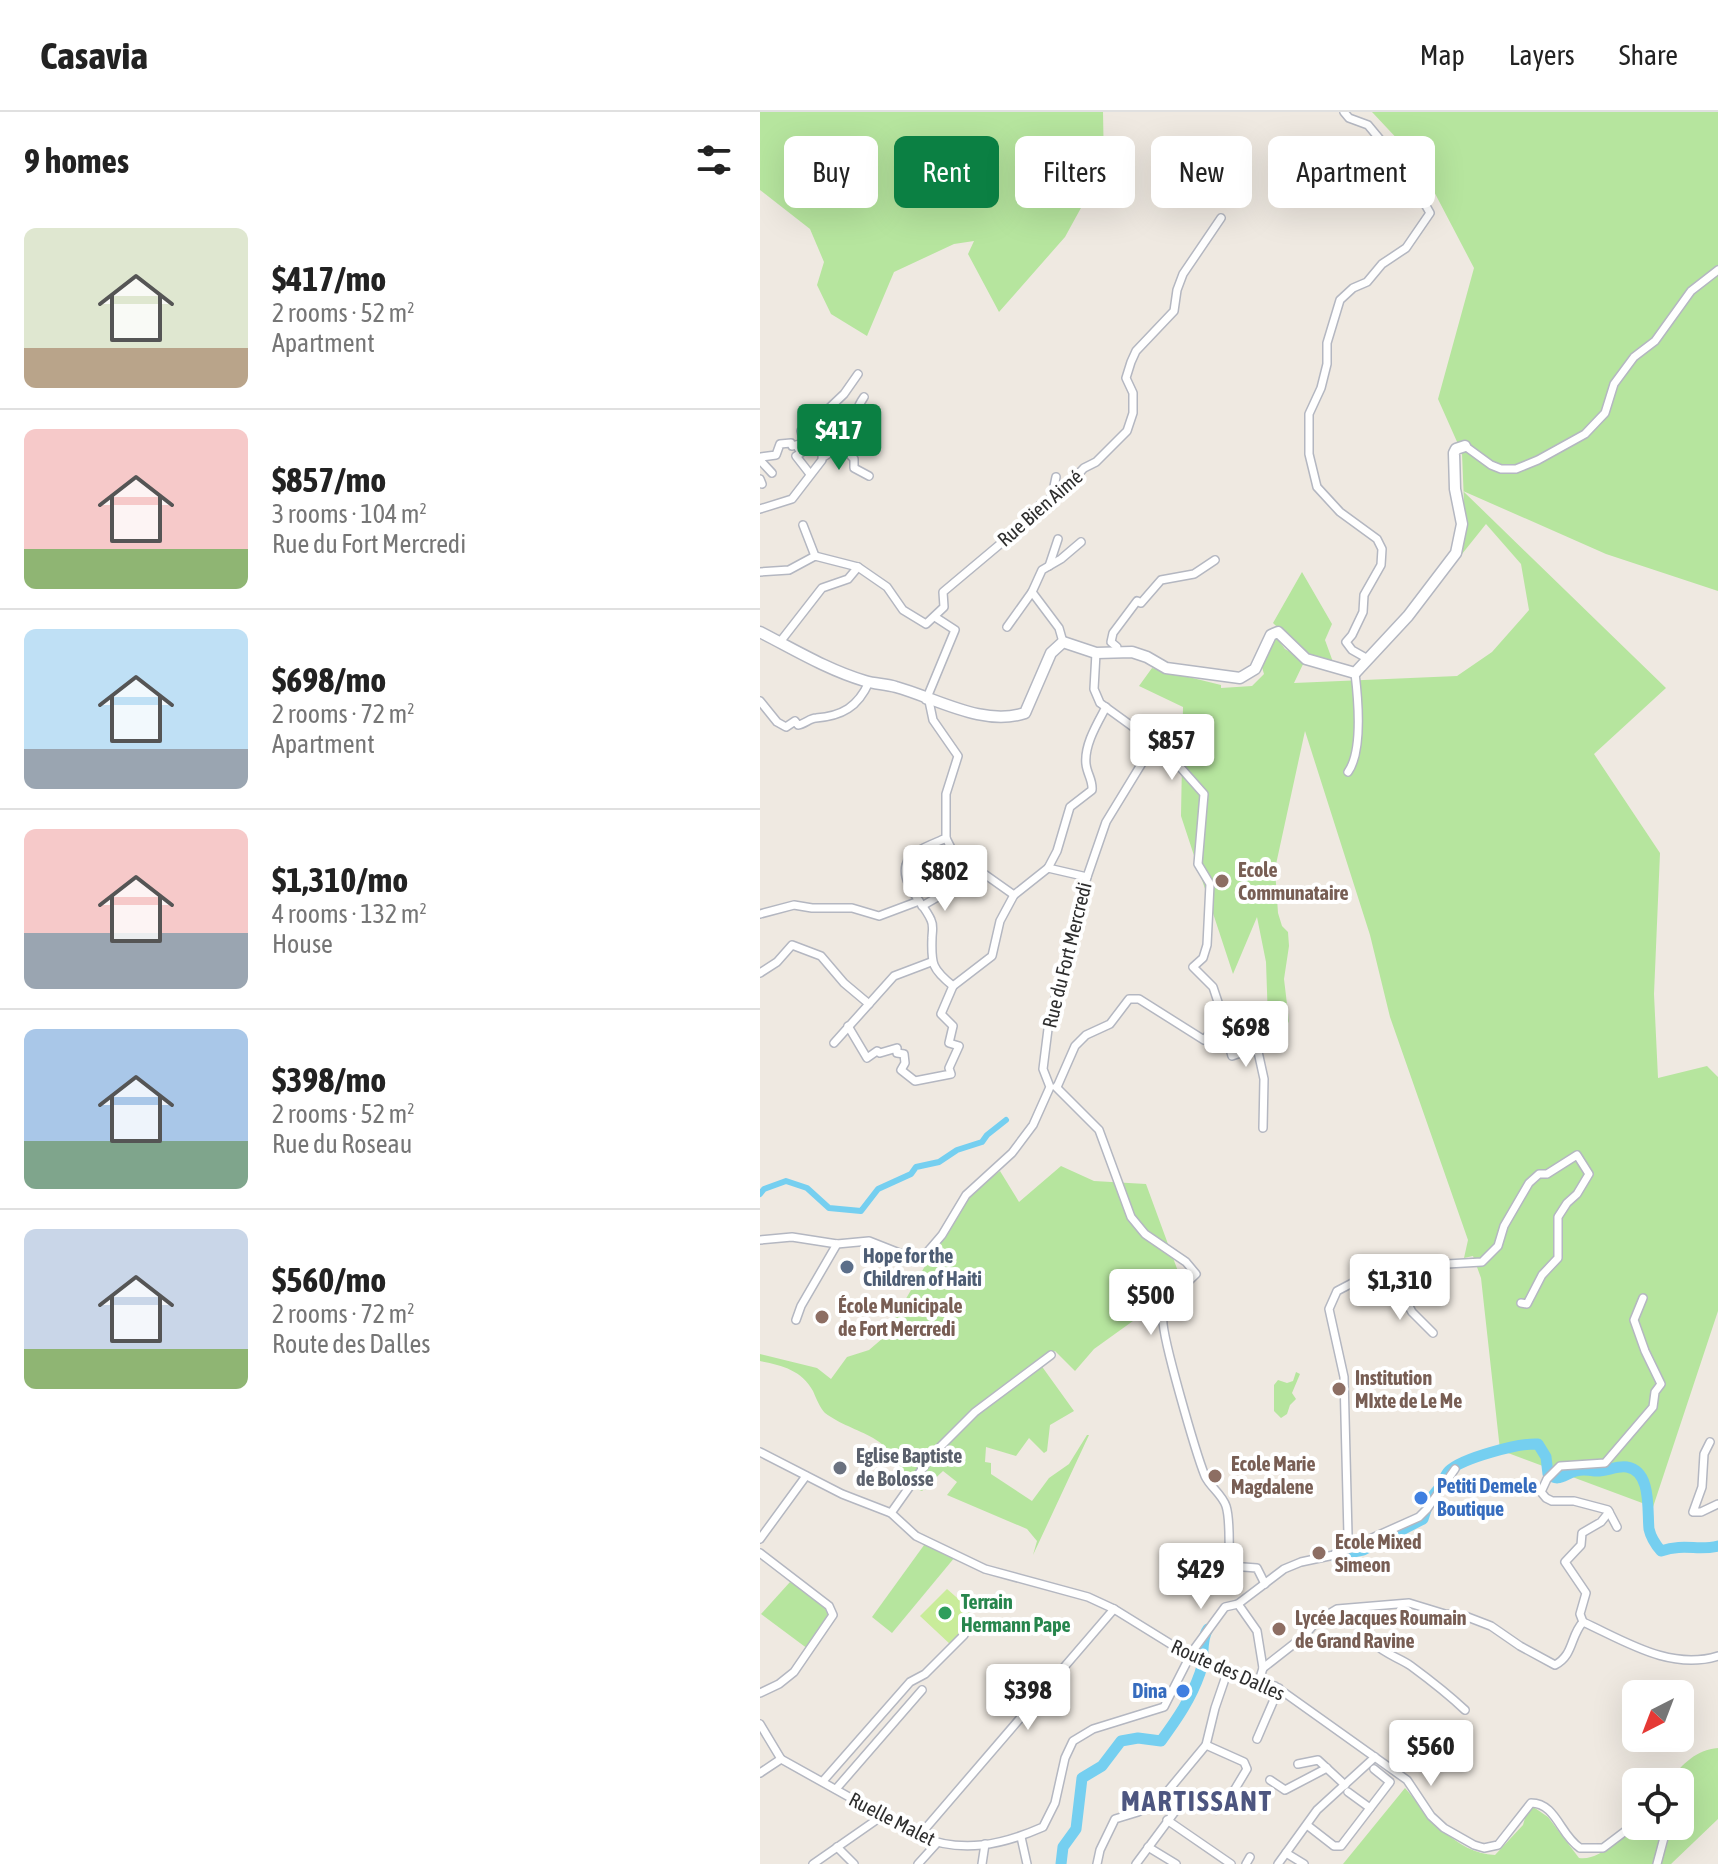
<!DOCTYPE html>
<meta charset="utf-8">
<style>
body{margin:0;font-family:"Asap Condensed",sans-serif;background:#f2f2f2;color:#222;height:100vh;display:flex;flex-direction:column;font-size:30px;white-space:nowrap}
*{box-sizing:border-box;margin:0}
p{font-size:26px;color:#767676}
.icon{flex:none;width:44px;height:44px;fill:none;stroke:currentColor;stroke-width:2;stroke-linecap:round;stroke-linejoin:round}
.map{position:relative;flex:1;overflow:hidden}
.sheet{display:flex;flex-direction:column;background:#fff;width:760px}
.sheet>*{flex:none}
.hud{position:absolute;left:24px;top:24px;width:760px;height:72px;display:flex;gap:16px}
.needle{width:52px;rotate:222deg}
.tools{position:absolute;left:862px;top:1568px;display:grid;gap:16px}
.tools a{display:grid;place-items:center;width:72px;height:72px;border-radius:12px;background:#fff;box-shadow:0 8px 32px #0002;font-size:40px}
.price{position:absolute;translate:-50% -68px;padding:0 18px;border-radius:8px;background:#fff;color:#222;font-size:26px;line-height:52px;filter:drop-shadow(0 2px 4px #0008)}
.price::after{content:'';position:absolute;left:50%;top:48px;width:24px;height:18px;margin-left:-12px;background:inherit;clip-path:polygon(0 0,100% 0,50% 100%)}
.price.on{background:#0b8043;color:#fff}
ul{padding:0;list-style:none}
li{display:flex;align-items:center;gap:24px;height:200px;padding:0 24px}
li+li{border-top:2px solid #e0e0e0}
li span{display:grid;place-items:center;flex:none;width:224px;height:160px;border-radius:12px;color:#555}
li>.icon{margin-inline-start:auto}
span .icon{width:96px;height:96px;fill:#fffc;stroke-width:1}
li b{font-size:34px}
h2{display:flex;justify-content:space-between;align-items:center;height:96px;padding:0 24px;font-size:34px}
.tag{padding:0 28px;border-radius:12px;background:#fff;box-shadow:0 8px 32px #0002;font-size:28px;line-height:72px}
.tag.on{background:#0b8043;color:#fff}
header{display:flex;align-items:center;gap:48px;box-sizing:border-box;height:112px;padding:0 40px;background:#fff;border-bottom:2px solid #e0e0e0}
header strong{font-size:38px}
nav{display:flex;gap:44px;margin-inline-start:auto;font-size:28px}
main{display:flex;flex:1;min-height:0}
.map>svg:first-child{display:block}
.green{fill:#b6e59e}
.pitch{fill:#c9ec9a}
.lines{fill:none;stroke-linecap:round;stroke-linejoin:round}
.canal{stroke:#75cff0;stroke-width:6}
.river{stroke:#75cff0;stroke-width:11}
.street-casing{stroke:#b4b7c1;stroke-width:10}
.secondary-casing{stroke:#b4b7c1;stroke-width:13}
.street{stroke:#fff;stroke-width:7}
.secondary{stroke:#fff;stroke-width:10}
.education-dot{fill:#8d6e63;stroke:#fff;stroke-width:3}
.service-dot{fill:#5c6f8a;stroke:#fff;stroke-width:3}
.worship-dot{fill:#6b7280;stroke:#fff;stroke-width:3}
.shop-dot{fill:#3f7fe0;stroke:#fff;stroke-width:3}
.leisure-dot{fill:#2e9e5b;stroke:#fff;stroke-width:3}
.labels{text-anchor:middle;stroke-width:8;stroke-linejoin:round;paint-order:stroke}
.street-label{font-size:20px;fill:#2e2e2e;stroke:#fff}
.education-label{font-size:20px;font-weight:bold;fill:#785e54;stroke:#fff;text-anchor:start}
.service-label{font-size:20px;font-weight:bold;fill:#4e5e75;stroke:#fff;text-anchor:start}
.worship-label{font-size:20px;font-weight:bold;fill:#5b616d;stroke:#fff;text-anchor:start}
.shop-label{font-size:20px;font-weight:bold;fill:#366cbe;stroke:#fff;text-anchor:start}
.leisure-label{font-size:20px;font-weight:bold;fill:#27864d;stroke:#fff;text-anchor:start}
.district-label{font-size:28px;font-weight:bold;letter-spacing:2px;fill:#4d5680;stroke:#fff}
</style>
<header>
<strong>Casavia</strong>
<nav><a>Map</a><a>Layers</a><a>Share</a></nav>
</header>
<main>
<section class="sheet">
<h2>9 homes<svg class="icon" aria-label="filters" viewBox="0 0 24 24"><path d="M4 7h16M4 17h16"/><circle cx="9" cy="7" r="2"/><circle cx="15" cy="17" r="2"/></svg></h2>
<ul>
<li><span style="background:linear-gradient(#dfe7d0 75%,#b9a48a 0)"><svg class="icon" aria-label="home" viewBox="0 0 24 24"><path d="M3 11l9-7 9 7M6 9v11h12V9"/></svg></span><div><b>$417/mo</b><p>2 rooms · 52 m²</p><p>Apartment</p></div></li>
<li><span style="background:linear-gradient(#f6c9c9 75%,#8fb573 0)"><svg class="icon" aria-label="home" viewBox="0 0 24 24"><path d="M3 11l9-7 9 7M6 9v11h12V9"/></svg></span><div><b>$857/mo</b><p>3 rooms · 104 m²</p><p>Rue du Fort Mercredi</p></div></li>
<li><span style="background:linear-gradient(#bfe0f5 75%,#9aa5b1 0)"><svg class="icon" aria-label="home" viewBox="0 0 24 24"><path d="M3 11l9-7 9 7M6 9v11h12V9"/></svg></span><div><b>$698/mo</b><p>2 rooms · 72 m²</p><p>Apartment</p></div></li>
<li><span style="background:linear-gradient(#f6c9c9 65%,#9aa5b1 0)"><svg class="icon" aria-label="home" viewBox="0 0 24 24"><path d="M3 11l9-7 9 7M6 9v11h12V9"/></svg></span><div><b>$1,310/mo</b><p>4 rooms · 132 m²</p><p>House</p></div></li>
<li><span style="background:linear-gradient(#a9c7e8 70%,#7fa58c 0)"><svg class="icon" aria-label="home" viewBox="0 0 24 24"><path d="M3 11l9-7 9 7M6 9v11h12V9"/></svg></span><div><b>$398/mo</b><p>2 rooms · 52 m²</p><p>Rue du Roseau</p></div></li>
<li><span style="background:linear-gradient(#c9d6e8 75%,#8fb573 0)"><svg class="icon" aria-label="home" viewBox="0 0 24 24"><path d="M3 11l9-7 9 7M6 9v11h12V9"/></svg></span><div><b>$560/mo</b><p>2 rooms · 72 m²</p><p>Route des Dalles</p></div></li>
</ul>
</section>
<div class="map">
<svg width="958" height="1752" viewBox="0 0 958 1752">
<rect width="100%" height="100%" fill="#efe9e1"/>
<g class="green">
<polygon points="0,0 343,0 344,54 305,125 239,200 208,142 214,129 194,132 134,160 107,224 71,202 57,173 64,150 50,117 0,78"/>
<polygon points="612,0 958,0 958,479 846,442 703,379 906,576 834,642 900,741 894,882 898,966 947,954 958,965 958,1199 893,1395 740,1338 721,1166 713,1144 704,1146 708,1128 630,905 610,823 545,619 515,757 518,801 522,814 528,820 529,834 524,867 529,909 526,916 507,926 497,912 508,908 506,850 497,805 473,862 421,704 423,595 379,574 392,556 461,573 461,576 492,574 504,562 501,552 514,527 517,526 525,537 545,548 534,571 697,564 732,540 769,498 761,452 726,412 670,482 705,415 702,341 678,287 714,156 658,49"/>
<polygon points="542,460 572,512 565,528 573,550 548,545 513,511"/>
<path d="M 301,1054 L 334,1069 L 386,1072 L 423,1173 L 334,1237 L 315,1259 L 295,1239 L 278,1249 L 314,1299 L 290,1313 L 287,1339 L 284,1341 L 269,1326 L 256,1344 L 226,1335 L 225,1350 L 231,1351 L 231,1362 L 272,1389 L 289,1366 L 309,1352 L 327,1323 L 329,1323 L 273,1443 L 277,1429 L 267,1417 L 187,1383 L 197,1370 L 183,1359 L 162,1379 L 139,1370 C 140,1323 94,1323 65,1301 C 60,1296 56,1286 53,1279 C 42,1258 21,1253 0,1249 L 0,1242 L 57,1256 L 71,1267 L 87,1245 L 109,1238 L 123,1226 L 189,1113 L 214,1078 L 240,1059 L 259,1090 Z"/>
<polygon points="536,1260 540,1262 532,1281 536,1287 530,1293 527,1302 521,1306 514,1299 514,1273 518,1268 527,1271 533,1269"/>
<polygon points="167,1429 195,1445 132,1521 112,1505"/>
<polygon points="30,1470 68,1493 71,1508 48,1537 1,1502"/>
<path d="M 958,1636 L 958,1707 L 911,1752 L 583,1752 L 645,1676 C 669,1704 695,1741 735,1743 L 763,1713 L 769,1692 L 788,1705 L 819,1746 C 844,1749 860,1722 876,1705 L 876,1714 L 920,1714 L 920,1670 L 908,1670 C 922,1653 935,1638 958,1636 Z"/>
</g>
<polygon class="pitch" points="187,1477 211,1498 198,1514 205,1520 191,1533 160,1504"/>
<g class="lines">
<polyline class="canal" points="0,1082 4,1077 26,1069 47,1076 69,1096 101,1099 118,1077 151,1062 156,1055 179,1050 197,1038 222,1030 227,1023 246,1008"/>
<g class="river">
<path d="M 573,1444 L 603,1438 L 663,1407 C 669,1389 668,1389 680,1375 C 684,1370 684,1364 689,1359 C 702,1346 759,1331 778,1332 L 786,1345 L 788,1362 C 799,1371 804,1362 816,1359 C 822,1357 829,1358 835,1359 C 846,1360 857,1353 867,1355 C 892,1359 887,1399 889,1417 C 891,1426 895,1432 901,1439 C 925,1431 937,1439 958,1434"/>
<path d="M 301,1752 L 303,1735 L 316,1717 L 322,1666 L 342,1654 L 361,1629 L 378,1626 L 401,1629 C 417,1607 431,1587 440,1561 C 445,1548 440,1528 448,1517"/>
</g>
<g class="street-casing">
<g id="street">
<polyline points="584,0 589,6 608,13 647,60 670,101 646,136 622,152 607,170 593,176 580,188 567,231 567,252 561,276 549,302 549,342 557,375 580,400 617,427 622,437 621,453 604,483 603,500 592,523 586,530 592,538 608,547"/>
<polyline points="37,334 41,341 36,344 50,362"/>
<polyline points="705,334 731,353 741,357 756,357 778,348 825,322 845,301 854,272 874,245 895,229 931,179 958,158"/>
<path d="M 63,336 C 114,326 83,314 104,285"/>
<polyline points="63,343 65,344 81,333 94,347 94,356 109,364"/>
<polyline points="0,348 12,361"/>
<polyline points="1,349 1,345 16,343 20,332 31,331 32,334 44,331 41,319 50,313 58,298 65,300 84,282 98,262"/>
<polyline points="0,367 2,372"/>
<polyline points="292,384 296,365"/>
<polyline points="0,397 32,387 62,348 63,323 72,309"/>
<polyline points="43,413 55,444"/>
<polyline points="289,454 298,427"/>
<polyline points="0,460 29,458 55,444 98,455 127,475 143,498 166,512 184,495 183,480 239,433 280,393 302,379 324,356 336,350 367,319 373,301 373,281 366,266 371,250 376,239 414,199 417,178 423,162 461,106"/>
<polyline points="247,515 272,480"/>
<polyline points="20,530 62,476 88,467 98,455"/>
<polyline points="303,530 299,516 272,480 282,458 301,447 321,430"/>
<polyline points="356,541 357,535 351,530 353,521 377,489 381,491 401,468 434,462 455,448"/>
<polyline points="166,588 195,518 175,505"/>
<path d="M 0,589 L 17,610 L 26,615 L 35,609 L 38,613 C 45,612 50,606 56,606 C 82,604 98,595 109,570"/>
<path d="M 169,589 L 173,608 L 198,644 L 186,682 L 186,726 C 174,732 149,739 146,753 C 141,773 164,791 171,808 C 174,814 172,820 172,826 C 171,852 172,857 193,874 L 232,844 L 240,809 L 254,783 L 288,756 L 327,765"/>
<path d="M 588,660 C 603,639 598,586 595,561"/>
<polyline points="186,726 196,746 204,754 213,754 254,783"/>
<path d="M 288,756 L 297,739 L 310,695 L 332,678 C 333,668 327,662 326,652 C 324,633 337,612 346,595"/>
<polyline points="162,794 190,778"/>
<polyline points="0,802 34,793 52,796 92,796 119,804 159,789"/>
<polyline points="0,861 17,850 32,833 61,844 84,871 109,892"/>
<polyline points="88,914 107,946 117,939 120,941 137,936 137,941 144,942 145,951 141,958 155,969 191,962 189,956 199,934 189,931 193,914 181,902 193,874"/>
<polyline points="454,918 468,930 472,944 497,935 504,967 503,1016"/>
<polyline points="74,931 134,864 171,850"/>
<path d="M 296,975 L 339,1018 L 371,1105 L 385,1122 L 426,1150 L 436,1162 C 424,1174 407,1187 403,1205 C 400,1220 437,1344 445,1364 C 450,1375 462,1382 466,1394 C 471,1409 468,1436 470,1454 L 497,1456 L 505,1472"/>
<polyline points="297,975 315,934 326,923 350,912 369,887 379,887 444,928 463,905 453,875 433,855 443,846 447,833 450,772 438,752 444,682 420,655 380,620 340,591 334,577 336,541"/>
<polyline points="0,1128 32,1125 77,1132 109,1129 147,1144 164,1144 182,1123 206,1083 252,1041 273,1013 290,975 283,957 289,909 327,765 346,710 393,633"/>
<path d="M 640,1178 C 648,1161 651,1150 672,1150 L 678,1156 L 687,1152 L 722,1150 L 738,1134 L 744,1114 L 769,1071 L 779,1062 L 787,1062 L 817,1043 L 829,1062 L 817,1082 L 807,1091 L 798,1105 L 798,1146 L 782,1163 L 767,1192 L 761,1191"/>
<polyline points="36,1208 41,1194 77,1132"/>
<polyline points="950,1330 944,1342 942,1375 933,1400 941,1400 958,1392"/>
<path d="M 0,1340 L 82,1382 L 131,1401 L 156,1424 L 225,1457 L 328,1485 L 354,1497 L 430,1544 L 467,1561 L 515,1574 L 647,1668 L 671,1704 L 684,1716 L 714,1733 L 724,1736 L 738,1733 L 771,1691 C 796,1691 800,1723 820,1736 L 843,1736 L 876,1711"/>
<polyline points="131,1401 172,1343 215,1300 291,1243"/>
<polyline points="857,1415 848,1398 814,1389 792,1389 786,1386 781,1380 787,1367 800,1354 845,1351 893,1295 895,1280 901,1272 885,1239 874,1208 883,1186"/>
<polyline points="0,1427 46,1364"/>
<polyline points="0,1441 69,1494 73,1503 34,1560 19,1572 0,1581"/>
<polyline points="574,1443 659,1405 667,1397 695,1357"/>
<path d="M 598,1496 C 603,1507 606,1523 614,1531 C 624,1542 640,1546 651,1554 C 670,1568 688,1582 705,1598"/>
<polyline points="823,1510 820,1502 826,1481 805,1450 821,1433 822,1421 841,1410 849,1400"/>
<polyline points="429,1544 465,1495 478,1492"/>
<path d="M 503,1556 L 544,1524 L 557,1509 L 577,1497 L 649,1491 L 685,1502 L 705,1504 L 731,1514 L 760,1534 L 795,1553 C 814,1543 810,1524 823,1510 C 865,1529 910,1559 958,1544"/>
<polyline points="499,1569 503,1556 497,1519 478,1492 524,1457 541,1450 574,1443 588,1423 584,1265 569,1197 577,1179 598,1168 626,1170 640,1178 652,1200 673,1221"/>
<path d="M 0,1612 L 21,1647 L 159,1724 C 202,1742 242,1733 283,1715 L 295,1691 L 305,1646 L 313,1629 L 333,1617 L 404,1595 L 430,1544"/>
<polyline points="497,1627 519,1576"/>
<polyline points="538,1652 558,1648 585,1673"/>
<polyline points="0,1661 21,1647"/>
<polyline points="510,1668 525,1678 567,1656"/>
<polyline points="63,1669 150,1570 165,1562 204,1523"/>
<polyline points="76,1677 162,1578"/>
<polyline points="588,1680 610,1696"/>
<polyline points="407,1708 471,1752"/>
<polyline points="547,1713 574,1734 581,1734 630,1670 614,1657"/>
<polyline points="159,1724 354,1497"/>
<polyline points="261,1725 267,1752"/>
<polyline points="77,1735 94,1752"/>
<polyline points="388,1735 416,1752"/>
<polyline points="526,1741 544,1752"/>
<polyline points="53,1752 122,1704"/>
<polyline points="158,1752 177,1731"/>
<polyline points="222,1752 225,1732"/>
<polyline points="337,1752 340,1738 355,1707 378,1700 402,1686 446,1633 455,1596 467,1561"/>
<polyline points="376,1752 428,1682 434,1681 456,1698 475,1677 487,1657 484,1650 446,1633"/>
<polyline points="486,1752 490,1745"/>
<polyline points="518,1752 557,1698 615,1645"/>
<polyline points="897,1752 905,1722 903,1714"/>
</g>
</g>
<g class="secondary-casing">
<path id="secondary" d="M 0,520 C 35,538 68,558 105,569 C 115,572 126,572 136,575 C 176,586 223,615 265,601 L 291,541 L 303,530 L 336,541 L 372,540 L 387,545 L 406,556 L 480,566 L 495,557 L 511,523 L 518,520 L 546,547 L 595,561 L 648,504 L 696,441 L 702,412 L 695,377 L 694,341 L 696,337 L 705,334"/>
</g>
<use href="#street" class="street"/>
<use href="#secondary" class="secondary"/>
</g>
<g class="education-dot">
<circle cx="462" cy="769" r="8"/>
<circle cx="62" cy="1205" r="8"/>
<circle cx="579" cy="1277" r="8"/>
<circle cx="455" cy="1364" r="8"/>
<circle cx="559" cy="1441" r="8"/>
<circle cx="519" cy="1517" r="8"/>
</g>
<circle class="service-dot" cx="87" cy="1155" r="8"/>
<circle class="worship-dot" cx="80" cy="1356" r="8"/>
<g class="shop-dot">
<circle cx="661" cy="1386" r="8"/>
<circle cx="423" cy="1579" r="8"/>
</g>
<circle class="leisure-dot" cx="185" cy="1501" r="8"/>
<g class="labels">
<g class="street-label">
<text transform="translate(280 396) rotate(-41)" y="7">Rue Bien Aimé</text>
<text transform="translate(307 843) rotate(-76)" y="7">Rue du Fort Mercredi</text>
<text transform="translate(468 1558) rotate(24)" y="7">Route des Dalles</text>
<text transform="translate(132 1707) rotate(27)" y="7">Ruelle Malet</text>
</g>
<g class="education-label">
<text x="478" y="765">Ecole<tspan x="478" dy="23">Communataire</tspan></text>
<text x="78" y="1201">École Municipale<tspan x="78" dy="23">de Fort Mercredi</tspan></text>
<text x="595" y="1273">Institution<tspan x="595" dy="23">MIxte de Le Me</tspan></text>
<text x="471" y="1359">Ecole Marie<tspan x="471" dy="23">Magdalene</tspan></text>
<text x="575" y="1437">Ecole Mixed<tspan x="575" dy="23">Simeon</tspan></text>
<text x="535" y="1513">Lycée Jacques Roumain<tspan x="535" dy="23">de Grand Ravine</tspan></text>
</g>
<g class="service-label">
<text x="103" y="1151">Hope for the<tspan x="103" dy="23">Children of Haiti</tspan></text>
</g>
<g class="worship-label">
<text x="96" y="1351">Eglise Baptiste<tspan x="96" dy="23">de Bolosse</tspan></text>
</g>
<g class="shop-label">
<text x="677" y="1381">Petiti Demele<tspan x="677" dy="23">Boutique</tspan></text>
<text x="407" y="1586" text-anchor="end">Dina</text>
</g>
<g class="leisure-label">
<text x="201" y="1497">Terrain<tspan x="201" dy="23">Hermann Pape</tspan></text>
</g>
<g class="district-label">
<text x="437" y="1699">MARTISSANT</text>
</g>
</g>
</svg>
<div class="tools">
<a><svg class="needle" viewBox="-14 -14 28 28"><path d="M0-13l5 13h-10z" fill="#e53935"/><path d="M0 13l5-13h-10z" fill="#767676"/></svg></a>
<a><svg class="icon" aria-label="locate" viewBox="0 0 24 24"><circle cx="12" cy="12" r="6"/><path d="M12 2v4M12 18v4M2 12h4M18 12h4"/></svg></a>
</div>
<b class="price on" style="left:79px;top:360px">$417</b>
<b class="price" style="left:412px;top:670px">$857</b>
<b class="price" style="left:185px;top:801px">$802</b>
<b class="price" style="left:486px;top:957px">$698</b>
<b class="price" style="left:640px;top:1210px">$1,310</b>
<b class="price" style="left:391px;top:1225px">$500</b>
<b class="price" style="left:441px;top:1499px">$429</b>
<b class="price" style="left:268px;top:1620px">$398</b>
<b class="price" style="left:671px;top:1676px">$560</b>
<div class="hud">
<a class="tag">Buy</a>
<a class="tag on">Rent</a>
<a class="tag">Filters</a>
<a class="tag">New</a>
<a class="tag">Apartment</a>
</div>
</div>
</main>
